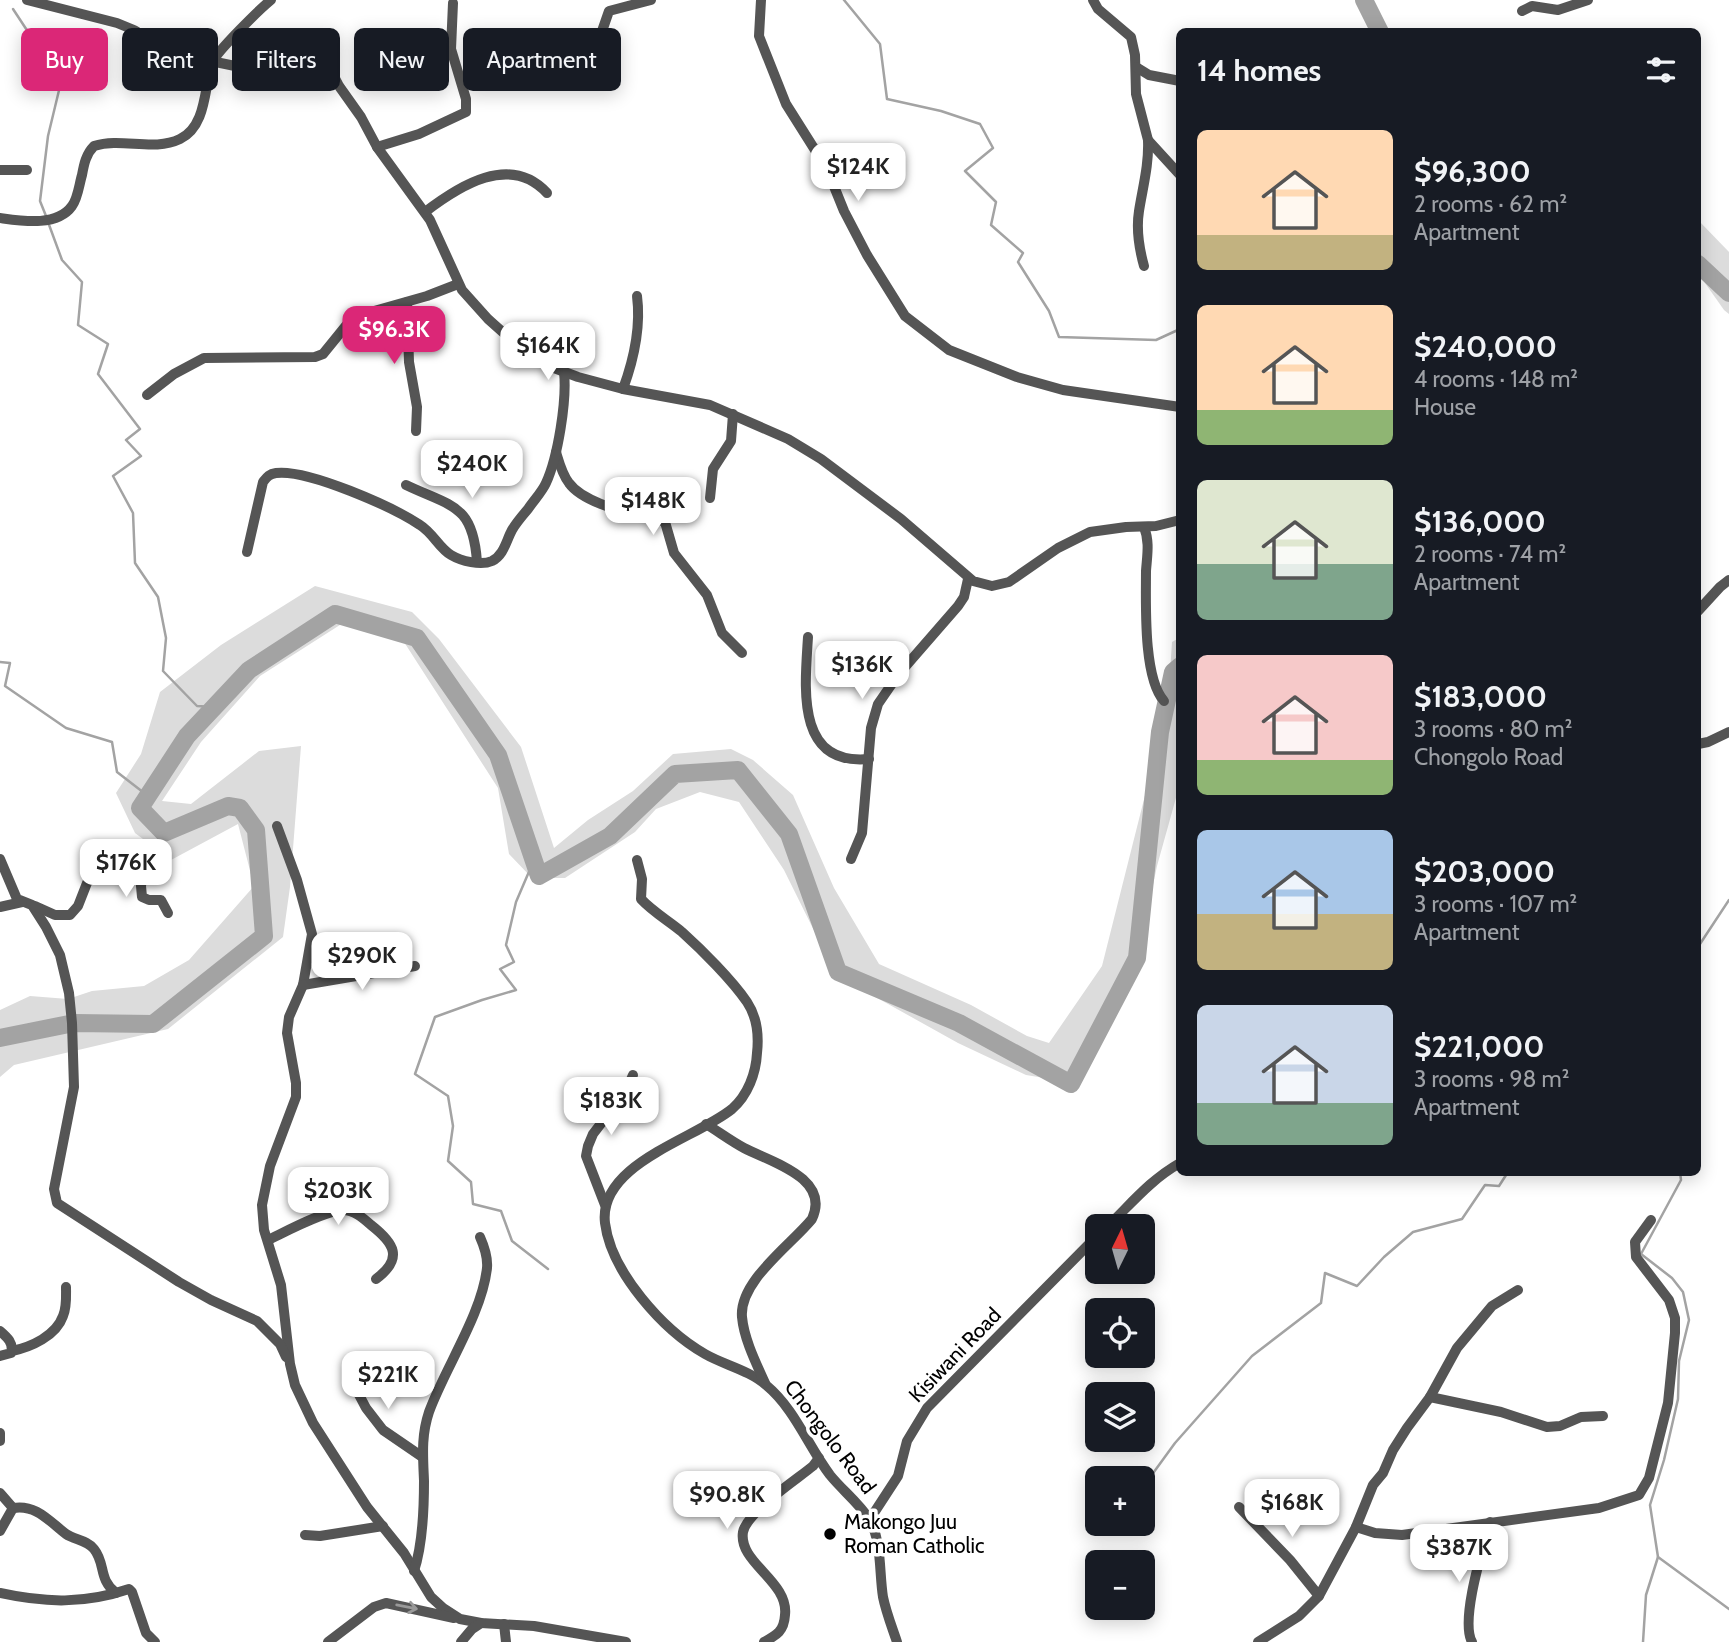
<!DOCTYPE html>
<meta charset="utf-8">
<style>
body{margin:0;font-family:Cabin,sans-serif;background:#20242c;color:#f1f3f6;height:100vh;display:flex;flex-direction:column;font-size:26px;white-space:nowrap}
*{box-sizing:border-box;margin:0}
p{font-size:23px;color:#9ea1a6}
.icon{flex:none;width:38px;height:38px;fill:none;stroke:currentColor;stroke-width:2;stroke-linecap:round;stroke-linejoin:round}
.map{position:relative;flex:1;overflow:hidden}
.details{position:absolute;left:1176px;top:28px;width:525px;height:1148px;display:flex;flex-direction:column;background:#171b24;border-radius:10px;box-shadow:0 4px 18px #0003}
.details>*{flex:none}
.hud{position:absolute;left:21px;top:28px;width:665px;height:63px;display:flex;gap:14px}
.needle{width:46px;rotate:5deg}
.buttons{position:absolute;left:1085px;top:1214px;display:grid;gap:14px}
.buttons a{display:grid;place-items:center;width:70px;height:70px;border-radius:10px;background:#171b24;box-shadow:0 4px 18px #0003;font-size:35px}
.price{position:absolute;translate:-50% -60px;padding:0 16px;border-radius:14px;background:#fff;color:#222;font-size:23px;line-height:46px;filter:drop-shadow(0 2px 4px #0008)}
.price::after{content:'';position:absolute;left:50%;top:42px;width:21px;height:16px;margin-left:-10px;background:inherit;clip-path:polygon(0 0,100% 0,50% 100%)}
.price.active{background:#db2777;color:#fff}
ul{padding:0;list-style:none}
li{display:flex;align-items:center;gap:21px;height:175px;padding:0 21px}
li span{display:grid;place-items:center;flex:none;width:196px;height:140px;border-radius:10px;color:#555}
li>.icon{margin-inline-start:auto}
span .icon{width:84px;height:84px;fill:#fffc;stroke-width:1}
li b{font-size:30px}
h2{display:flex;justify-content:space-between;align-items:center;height:84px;padding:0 21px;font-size:30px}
.tag{padding:0 24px;border-radius:10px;background:#171b24;box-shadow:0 4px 18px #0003;font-size:24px;line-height:63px}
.tag.active{background:#db2777;color:#fff}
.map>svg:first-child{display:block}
.green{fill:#dcdcdc}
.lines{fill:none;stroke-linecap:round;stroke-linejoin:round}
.stream{stroke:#a3a3a3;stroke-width:2.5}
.river{stroke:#a3a3a3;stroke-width:18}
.minor{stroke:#555;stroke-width:10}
.oneway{stroke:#999}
.poi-dot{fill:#000;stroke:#fff;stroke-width:2.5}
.labels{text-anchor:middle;stroke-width:7;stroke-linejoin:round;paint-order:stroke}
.street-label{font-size:21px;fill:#000;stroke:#fff}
.poi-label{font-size:21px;fill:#000;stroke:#fff;text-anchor:start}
</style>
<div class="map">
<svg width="1729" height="1642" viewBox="0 0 1729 1642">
<rect width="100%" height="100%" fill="#fff"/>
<g class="green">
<polygon points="1698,220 1729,252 1729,314 1724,310 1698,273"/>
<polygon points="315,586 412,612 439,639 521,747 554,848 588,820 633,791 673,754 731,749 753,760 793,795 834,888 879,964 971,1005 1027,1036 1049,1043 1102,966 1168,704 1172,642 1179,638 1179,787 1157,866 1137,961 1115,1010 1075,1083 1026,1075 958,1043 836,975 784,870 739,802 700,792 656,809 635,832 565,878 532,878 509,854 498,788 404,642 343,623 260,676 201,742 162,801 191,804 259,751 301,746 290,887 283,937 168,1029 14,1065 0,1077 0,1010 30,996 68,999 92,991 144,986 189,960 254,886 238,824 171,860 135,833 116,793 141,754 160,692 221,645"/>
</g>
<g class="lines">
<g class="stream">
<polyline points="844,0 880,44 887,99 941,111 980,124 993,148 965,171 996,202 991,225 1023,253 1018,262 1049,311 1059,337 1156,340 1180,329"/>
<polyline points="13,9 61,82 48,136 40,201 46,216"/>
<polyline points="48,222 62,260 82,282 78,325 108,344 98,374 140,429 126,440 141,456 113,476 133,513 135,563 158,597 166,638 163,671 197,706 213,707"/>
<polyline points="0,662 10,663 5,686 66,728 112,742 117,772 148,796"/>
<polyline points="534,860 516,902 506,945 514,962 500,969 516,990 482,1000 435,1017 415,1074 448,1096 453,1126 448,1161 471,1182 473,1204 501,1211 512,1241 548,1269"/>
<polyline points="1698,947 1729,900"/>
<polyline points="1680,1172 1681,1180 1641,1254 1672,1278 1683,1292 1689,1320 1679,1361 1678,1399 1664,1460 1650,1505 1658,1557 1729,1609"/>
<polyline points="1143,1487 1175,1443 1252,1356 1321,1303 1325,1273 1357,1286 1384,1257 1413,1232 1462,1219 1485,1185 1499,1186 1508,1172"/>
<polyline points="1103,1534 1111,1524"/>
<polyline points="1643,1642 1646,1595 1658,1557"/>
</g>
<g class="river">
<polyline points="1364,0 1380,32"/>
<polyline points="1698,264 1729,293"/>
<polyline points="0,1038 74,1023 153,1024 264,936 256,830 240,808 228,806 164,833 140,808 187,736 249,670 335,614 417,638 498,755 539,876 610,836 675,774 738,770 789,834 838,972 959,1023 1071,1084 1137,958 1160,732 1173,672 1180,666"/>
</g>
<g class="minor">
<polyline points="27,0 117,23 134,30 172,53 235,66 264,67 299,44 306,42 314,44 323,55 339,86 361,117 377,147 430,220 462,290 488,319 516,344 546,365 578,377 623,389 710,405 788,439 821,459 901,519 973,581 992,586 1009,582 1058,548 1090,532 1126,527 1156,526 1180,520"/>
<polyline points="761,0 759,36 786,104 827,169 844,211 867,255 905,316 949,350 1017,377 1063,390 1180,407"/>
<polyline points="1093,0 1098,9 1131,37 1135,55 1136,94 1148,140 1180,175"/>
<polyline points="1522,11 1532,6 1558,10 1588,0"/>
<polyline points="589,65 599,60 600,57 601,34 609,11 651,0"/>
<polyline points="1136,67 1149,75 1180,81"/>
<polyline points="377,147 419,134 466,112 466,99 451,49 453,3"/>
<polyline points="0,170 27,170"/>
<path d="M 425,212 C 459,186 510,153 547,193"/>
<path d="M 0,218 C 22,221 57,227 72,206 C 78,198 79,185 82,175 C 84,164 86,154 94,146 C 122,137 153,152 180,139 C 207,126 204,87 212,63 C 216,52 260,9 271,0"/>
<path d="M 1144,266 C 1139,248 1136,230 1139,211 C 1143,186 1149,165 1148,140"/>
<polyline points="407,302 409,362 417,407 416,431"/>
<path d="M 623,389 C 634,359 641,327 637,296"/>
<polyline points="147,395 174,374 204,358 315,357 323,354 349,322 360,315 427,296 458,284"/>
<path d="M 556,452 C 559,462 562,474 569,483 C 581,500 618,511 639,515 C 648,517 656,518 665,522 L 674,553 L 707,595 L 722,633 L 742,653"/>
<path d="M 406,485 C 452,507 473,504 477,562"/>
<polyline points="710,498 713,469 731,441 733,414"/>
<path d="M 1144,527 C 1150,542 1147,556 1146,571 C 1146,603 1143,678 1164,701"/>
<path d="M 247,552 L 263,482 C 267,477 269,474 276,473 C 308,469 393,507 420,525 C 433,533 439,548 451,555 C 461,561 481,566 492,561 C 504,555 506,541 512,530 C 516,523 522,516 528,509 C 534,500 542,492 546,483 C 558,457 567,400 564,372"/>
<polyline points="1698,611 1720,587 1729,580"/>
<path d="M 808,637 C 805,687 795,766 869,759"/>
<polyline points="1698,744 1708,742 1729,732"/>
<polyline points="277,826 297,880 312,934 303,985 289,1017 287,1033 296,1083 296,1097 270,1166 262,1205 264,1230 281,1285 290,1364 295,1385 313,1423 367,1507 404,1553 431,1597 443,1608 460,1619 481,1623 534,1626 626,1642"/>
<polyline points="0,859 17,899 32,905 46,927 60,955 69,993 72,1023 74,1087 54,1189 57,1203 179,1282 211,1300 257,1321 280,1344 286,1357"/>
<polyline points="851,859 862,833 871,728 878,704 898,675 958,606 964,597 968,579"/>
<path d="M 637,860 L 642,879 L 641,899 C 653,912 669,921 682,932 C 702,950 732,980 747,1002 C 757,1017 759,1035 757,1053 C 756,1073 748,1095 732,1109 C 695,1139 598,1164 605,1223 C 611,1272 663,1330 705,1354 C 724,1365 749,1370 766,1385 C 795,1409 808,1446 830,1475 C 842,1490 859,1503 869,1519 C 882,1540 879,1572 883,1597 C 886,1612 892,1627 897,1642"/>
<polyline points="144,866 141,886 142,897 149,900 161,900 168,913"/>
<polyline points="35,906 55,915 70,915 78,906 87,883 110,850 121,848 142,865 148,864 159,855"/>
<polyline points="0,907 22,902"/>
<polyline points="303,985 415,966"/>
<path d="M 706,1124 C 719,1132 731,1141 744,1148 C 771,1162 831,1178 812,1219 C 791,1245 739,1281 742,1317 C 744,1339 756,1363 765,1383"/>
<polyline points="605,1205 586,1156 588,1146 593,1134 626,1091 633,1075"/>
<path d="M 1107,1227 C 1131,1204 1150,1180 1180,1163"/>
<path d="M 268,1240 C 285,1232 326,1210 343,1210 C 354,1210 363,1218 371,1225 C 394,1243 404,1258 376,1279"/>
<path d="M 0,1331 C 7,1337 14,1343 11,1353 L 0,1356"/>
<path d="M 12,1351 C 31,1347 56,1336 63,1316 C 67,1307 66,1296 66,1287"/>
<polyline points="347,1372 366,1408 383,1430 421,1456"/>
<polyline points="1430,1397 1501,1412 1547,1427 1560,1426 1581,1417 1603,1416"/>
<polyline points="0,1433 0,1441"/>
<polyline points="0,1493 13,1508 0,1531"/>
<polyline points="1239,1507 1290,1560 1319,1596"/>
<path d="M 13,1508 C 36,1504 49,1521 66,1534 C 75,1540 87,1540 94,1549 C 106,1564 98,1579 116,1593"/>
<polyline points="870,1519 898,1476 907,1441 927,1408 1097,1236"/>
<polyline points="1356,1527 1375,1533 1402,1535 1599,1508 1639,1495 1649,1478 1668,1403 1675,1333 1675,1318 1669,1300 1636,1257 1635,1242 1651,1220"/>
<polyline points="305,1535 320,1536 383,1526"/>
<path d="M 414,1571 C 423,1544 424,1510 424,1481 C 423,1456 421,1436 429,1412 C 445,1368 482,1314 487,1268 C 488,1257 484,1246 480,1237"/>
<path d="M 0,1593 C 45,1603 85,1604 129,1589 L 132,1592 L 146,1633 L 155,1642"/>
<polyline points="504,1624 506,1642"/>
<polyline points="328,1642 374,1607 386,1603 454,1618"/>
<polyline points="461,1642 472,1629 481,1623"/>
<path d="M 764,1642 C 777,1635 784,1631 785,1615 C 789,1581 738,1563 743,1532 C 747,1512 796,1480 813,1466 L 819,1458"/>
<polyline points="1258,1642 1299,1616 1319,1596 1356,1527 1373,1485 1383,1473 1393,1450 1407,1428 1430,1397 1457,1348 1492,1306 1518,1290"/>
<path d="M 1472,1642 C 1460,1620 1483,1548 1490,1522"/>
</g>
</g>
<defs><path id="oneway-shaft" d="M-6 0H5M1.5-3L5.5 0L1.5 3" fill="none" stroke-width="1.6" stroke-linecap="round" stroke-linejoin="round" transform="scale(1.75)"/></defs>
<use class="oneway" href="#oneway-shaft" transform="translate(407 1607) rotate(11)"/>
<circle class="poi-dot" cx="830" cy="1534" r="7"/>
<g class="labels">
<g class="street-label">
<text transform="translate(955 1355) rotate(-46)" y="7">Kisiwani Road</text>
<text transform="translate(830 1437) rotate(53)" y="7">Chongolo Road</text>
</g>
<g class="poi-label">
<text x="844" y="1529">Makongo Juu<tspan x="844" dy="24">Roman Catholic</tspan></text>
</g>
</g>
</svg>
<div class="buttons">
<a><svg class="needle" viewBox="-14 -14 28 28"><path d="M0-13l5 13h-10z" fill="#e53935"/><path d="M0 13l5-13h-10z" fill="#9ea1a6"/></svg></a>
<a><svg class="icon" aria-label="locate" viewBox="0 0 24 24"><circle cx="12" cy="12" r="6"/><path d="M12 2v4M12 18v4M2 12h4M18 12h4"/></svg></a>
<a><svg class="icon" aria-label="layers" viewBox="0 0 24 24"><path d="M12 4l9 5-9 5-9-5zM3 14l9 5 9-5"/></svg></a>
<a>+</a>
<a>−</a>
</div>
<b class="price" style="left:858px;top:203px">$124K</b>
<b class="price active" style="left:394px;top:366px">$96.3K</b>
<b class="price" style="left:548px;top:382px">$164K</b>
<b class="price" style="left:472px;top:500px">$240K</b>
<b class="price" style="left:653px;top:537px">$148K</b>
<b class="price" style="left:862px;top:701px">$136K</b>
<b class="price" style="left:126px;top:899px">$176K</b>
<b class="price" style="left:362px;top:992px">$290K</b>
<b class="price" style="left:611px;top:1137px">$183K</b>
<b class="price" style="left:338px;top:1227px">$203K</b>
<b class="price" style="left:388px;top:1411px">$221K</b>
<b class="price" style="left:727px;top:1531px">$90.8K</b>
<b class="price" style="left:1292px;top:1539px">$168K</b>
<b class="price" style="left:1459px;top:1584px">$387K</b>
<div class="hud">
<a class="tag active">Buy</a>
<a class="tag">Rent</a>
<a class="tag">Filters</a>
<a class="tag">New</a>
<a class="tag">Apartment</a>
</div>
<section class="details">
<h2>14 homes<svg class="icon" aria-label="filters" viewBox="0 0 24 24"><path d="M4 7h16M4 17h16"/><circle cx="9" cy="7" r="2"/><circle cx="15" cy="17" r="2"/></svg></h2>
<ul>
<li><span style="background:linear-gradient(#ffd9b3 75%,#c2b280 0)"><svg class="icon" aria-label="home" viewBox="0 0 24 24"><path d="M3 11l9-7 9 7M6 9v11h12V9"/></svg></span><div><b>$96,300</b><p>2 rooms · 62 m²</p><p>Apartment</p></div></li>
<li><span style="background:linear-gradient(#ffd9b3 75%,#8fb573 0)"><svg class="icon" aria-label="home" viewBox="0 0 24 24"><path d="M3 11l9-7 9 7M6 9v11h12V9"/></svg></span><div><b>$240,000</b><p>4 rooms · 148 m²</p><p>House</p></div></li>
<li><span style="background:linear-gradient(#dfe7d0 60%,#7fa58c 0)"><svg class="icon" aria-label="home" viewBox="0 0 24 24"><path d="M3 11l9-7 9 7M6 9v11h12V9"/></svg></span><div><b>$136,000</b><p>2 rooms · 74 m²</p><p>Apartment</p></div></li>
<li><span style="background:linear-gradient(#f6c9c9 75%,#8fb573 0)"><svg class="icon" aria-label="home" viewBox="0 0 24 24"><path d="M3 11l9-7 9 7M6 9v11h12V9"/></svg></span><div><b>$183,000</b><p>3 rooms · 80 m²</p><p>Chongolo Road</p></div></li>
<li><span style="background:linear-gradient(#a9c7e8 60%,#c2b280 0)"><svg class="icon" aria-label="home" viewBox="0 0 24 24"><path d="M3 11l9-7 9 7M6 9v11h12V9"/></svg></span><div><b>$203,000</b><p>3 rooms · 107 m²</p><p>Apartment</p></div></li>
<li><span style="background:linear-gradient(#c9d6e8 70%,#7fa58c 0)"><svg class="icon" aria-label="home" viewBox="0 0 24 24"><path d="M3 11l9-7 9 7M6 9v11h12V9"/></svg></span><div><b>$221,000</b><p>3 rooms · 98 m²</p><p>Apartment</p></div></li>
</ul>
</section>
</div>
